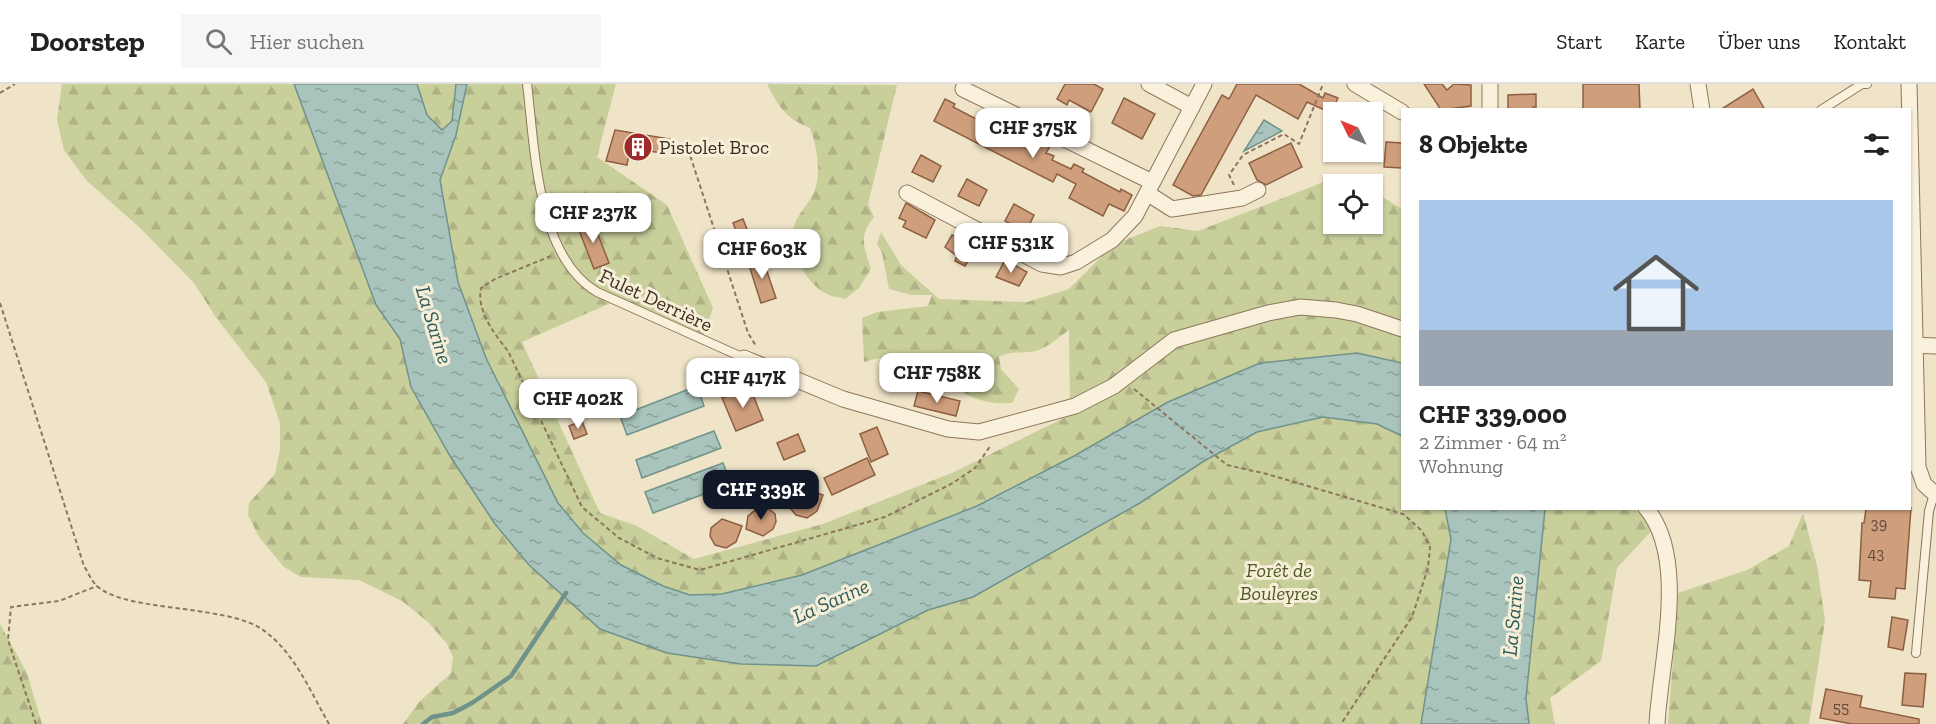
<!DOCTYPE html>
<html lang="de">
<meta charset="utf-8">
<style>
body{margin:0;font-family:"Zilla Slab",serif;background:#f6f6f6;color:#222;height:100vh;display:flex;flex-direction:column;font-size:22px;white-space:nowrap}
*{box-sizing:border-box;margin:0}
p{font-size:20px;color:#767676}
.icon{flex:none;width:33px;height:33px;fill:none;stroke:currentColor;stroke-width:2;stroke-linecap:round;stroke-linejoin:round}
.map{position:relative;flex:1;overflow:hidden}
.details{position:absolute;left:1401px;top:24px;width:510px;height:402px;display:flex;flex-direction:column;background:#fff;border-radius:0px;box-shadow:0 2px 4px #0004}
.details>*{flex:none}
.needle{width:39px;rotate:313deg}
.tools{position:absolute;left:1323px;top:18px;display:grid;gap:12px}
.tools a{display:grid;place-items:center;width:60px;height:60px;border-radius:0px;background:#fff;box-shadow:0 2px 4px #0004;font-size:30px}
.price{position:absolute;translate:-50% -51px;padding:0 14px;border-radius:12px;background:#fff;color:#222;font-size:20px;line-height:39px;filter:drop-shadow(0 2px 3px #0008)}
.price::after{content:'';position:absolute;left:50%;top:36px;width:18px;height:14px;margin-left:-9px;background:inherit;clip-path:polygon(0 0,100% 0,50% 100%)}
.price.on{background:#111827;color:#fff}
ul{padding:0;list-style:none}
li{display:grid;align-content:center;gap:12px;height:318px;padding:0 18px}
li span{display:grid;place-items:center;height:186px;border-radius:0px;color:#555}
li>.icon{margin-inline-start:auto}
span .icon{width:108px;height:108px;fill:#fffc;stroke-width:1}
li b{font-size:26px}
h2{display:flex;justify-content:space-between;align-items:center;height:72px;padding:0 18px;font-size:26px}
header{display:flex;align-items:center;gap:36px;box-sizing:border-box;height:84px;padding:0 30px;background:#fff;border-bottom:2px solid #e0e0e0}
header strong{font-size:28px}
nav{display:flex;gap:33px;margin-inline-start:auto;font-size:21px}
.search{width:420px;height:54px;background:#f6f6f6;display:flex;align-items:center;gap:15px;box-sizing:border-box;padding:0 21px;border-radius:0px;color:#767676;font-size:22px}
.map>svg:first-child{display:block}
.forest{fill:url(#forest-firs)}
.water{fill:url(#water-ripples);stroke:#6f938a;stroke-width:1.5}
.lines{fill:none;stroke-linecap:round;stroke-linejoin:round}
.stream{stroke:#6f938a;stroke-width:4.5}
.building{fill:#cf9f7d;stroke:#8d5f41;stroke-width:1.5}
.lane-casing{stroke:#8d765c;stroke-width:10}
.street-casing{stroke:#8d765c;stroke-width:17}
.path{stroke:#8d765c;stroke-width:2;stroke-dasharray:4.5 3;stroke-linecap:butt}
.lane{stroke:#faf1dc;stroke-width:8}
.street{stroke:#faf1dc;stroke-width:15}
.labels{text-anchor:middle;stroke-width:6;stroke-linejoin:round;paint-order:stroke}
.number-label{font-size:16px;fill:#624a37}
.poi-label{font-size:20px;fill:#3d2e20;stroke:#f7eed8;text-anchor:start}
.street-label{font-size:20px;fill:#3d2e20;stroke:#f7eed8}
.park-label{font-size:20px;font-style:italic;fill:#4d5a26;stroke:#f7eed8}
.water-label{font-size:21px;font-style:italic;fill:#2f5d5a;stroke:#f7eed8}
</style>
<header>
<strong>Doorstep</strong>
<div class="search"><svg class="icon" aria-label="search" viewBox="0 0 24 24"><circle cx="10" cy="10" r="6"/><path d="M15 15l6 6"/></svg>Hier suchen</div>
<nav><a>Start</a><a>Karte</a><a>Über uns</a><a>Kontakt</a></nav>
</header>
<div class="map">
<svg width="1936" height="640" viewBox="0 0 1936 640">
<defs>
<pattern id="forest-firs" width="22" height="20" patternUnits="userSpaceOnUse" patternTransform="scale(1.5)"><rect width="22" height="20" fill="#c9cf9b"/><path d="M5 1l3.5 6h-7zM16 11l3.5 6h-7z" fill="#aeb285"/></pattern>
<pattern id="water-ripples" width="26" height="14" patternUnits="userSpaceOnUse" patternTransform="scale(1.5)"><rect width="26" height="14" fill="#a9c4bc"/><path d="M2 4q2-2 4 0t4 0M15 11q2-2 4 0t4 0" fill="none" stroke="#8ba098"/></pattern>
</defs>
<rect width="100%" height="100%" fill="#f0e4c8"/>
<g class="forest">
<polygon points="62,0 294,0 376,221 400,255 411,303 450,372 495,440 530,481 600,545 667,569 741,580 816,582 928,526 973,513 1140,419 1204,377 1257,348 1323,333 1377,340 1402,352 1402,424 1445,425 1451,455 1421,640 403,640 419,618 451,589 453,573 447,560 428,538 402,517 359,496 301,493 284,483 259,453 248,431 249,419 275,390 280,365 280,339 266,298 215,232 194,199 140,144 86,96 64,66 57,36"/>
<polygon points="417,0 456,0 452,37 442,46 427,31"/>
<path d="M 467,0 L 616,0 L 597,73 L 667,121 L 713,224 L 702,256 L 613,218 L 522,258 L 600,429 L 637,442 L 694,475 L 823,440 L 954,388 L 1070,331 L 1069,246 C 1059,253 1048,263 1036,267 C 1023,270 1011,266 999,273 L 1001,285 L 1019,305 L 1012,319 C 942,325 938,254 864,278 L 862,234 L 877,228 L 928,222 L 932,211 L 912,211 L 889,205 L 882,169 L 877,160 L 881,148 L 901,181 L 939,215 L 1027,218 L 1069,205 L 1113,161 L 1160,142 L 1198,147 L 1329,96 L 1348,93 L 1362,100 L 1334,100 L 1334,140 L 1372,140 L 1373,107 L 1402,125 L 1402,279 L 1260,279 L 1168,318 L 1074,372 L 977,422 L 802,491 L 722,510 L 690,511 L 663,502 L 621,481 L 583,449 L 558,419 L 486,274 L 458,198 L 440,96 L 456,51 Z"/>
<path d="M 767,0 L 897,1 L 868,120 L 874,133 C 858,153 864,162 871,185 L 859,204 L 845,215 C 839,213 832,213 827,210 C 806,200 792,170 793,148 C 794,133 806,124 812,112 C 823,93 817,63 810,44 C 785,34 779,23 767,0 Z"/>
<polygon points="1545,425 1635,425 1654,444 1617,484 1601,577 1550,614 1555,640 1529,640 1526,614"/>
<polygon points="1803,429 1817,481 1825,537 1809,640 1668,640 1678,509 1747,486 1789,462"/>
<polygon points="0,540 27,589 42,640 0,640"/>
</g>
<g class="water">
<polygon points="294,0 417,0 427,31 442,46 452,37 456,0 467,0 456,51 440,96 458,198 486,274 558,419 583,449 621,481 663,502 690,511 722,510 802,491 977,422 1074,372 1168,318 1260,279 1357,269 1402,279 1402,352 1377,340 1323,333 1257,348 1204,377 1140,419 973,513 928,526 816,582 741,580 667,569 600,545 529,481 495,440 450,372 411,303 400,255 376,221"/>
<polygon points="1264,36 1282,47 1244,67"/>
<polygon points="697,302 704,322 627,351 620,332"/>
<polygon points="714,347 721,364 642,394 636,376"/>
<polygon points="723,379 731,400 653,429 645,408"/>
<polygon points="1445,425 1545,425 1526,614 1529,640 1421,640 1451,455"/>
</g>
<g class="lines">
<polyline class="stream" points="423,640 432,633 453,629 472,619 511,592 566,509"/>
</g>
<g class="building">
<polygon points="1065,0 1094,0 1103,5 1091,28 1069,16 1067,21 1057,15"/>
<polygon points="1237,0 1299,0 1323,14 1325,9 1338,14 1331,29 1307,18 1298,35 1256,11 1201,111 1193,112 1173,101 1222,11 1229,15"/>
<polygon points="1424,0 1442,0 1447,6 1454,0 1471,1 1471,22 1441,26"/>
<polygon points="1583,0 1639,0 1640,26 1583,26"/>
<polygon points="1753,5 1765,26 1720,26"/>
<polygon points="1536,10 1536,23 1533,23 1533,26 1508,26 1508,11"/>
<polygon points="1124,14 1155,30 1142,55 1112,39"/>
<polygon points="945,15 955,20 953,23 978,36 979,33 988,38 987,41 1012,54 1013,51 1025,57 1028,51 1050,62 1046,69 1054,72 1052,76 1071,85 1074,80 1084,85 1082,88 1120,108 1121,105 1132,111 1124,127 1109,120 1103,132 1069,114 1076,100 1057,90 1053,98 934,37"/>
<polygon points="615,46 670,55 668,70 630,64 627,81 606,77"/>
<polygon points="1386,58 1402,59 1402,84 1384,83"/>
<polygon points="1291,59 1302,83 1266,101 1257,96 1249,79"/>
<polygon points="921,71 941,82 933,98 912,88"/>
<polygon points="967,95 987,106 979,122 958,112"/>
<polygon points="906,119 935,136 926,154 903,143 906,137 899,134"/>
<polygon points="1014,120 1034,131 1026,148 1005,137"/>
<polygon points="592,135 609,179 594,185 577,141"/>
<polygon points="743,135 751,155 741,159 733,139"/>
<polygon points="952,151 961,155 963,151 979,160 965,182 955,177 957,172 945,163"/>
<polygon points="762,173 776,214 761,219 748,178"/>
<polygon points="1005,176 1027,188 1019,202 996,193"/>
<polygon points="750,303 763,336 736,347 722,314"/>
<polygon points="918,307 960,317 956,332 914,322"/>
<polygon points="582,337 587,350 574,355 569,342"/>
<polygon points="877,343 888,370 871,378 860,350"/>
<polygon points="798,350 805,367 784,376 777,359"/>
<polygon points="867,374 875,391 832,411 824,394"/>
<polygon points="803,405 823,411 817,427 807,434 796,431 790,424 792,414"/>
<polygon points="759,423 769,425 775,430 776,438 773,445 763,452 746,445 748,432"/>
<polygon points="1880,424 1911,424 1905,505 1896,504 1895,515 1869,513 1871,497 1859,496 1862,439 1864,439 1866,425"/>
<polygon points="722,435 742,442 736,458 726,464 715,461 710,452 711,444"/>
<polygon points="1892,533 1908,536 1903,566 1888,563"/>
<polygon points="1905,589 1926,590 1923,623 1902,621"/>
<polygon points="1826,605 1862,612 1860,623 1919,635 1919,640 1852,640 1820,634"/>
</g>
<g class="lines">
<g class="lane-casing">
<g id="lane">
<path d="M 527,0 C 535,62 536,172 597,208 L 744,274"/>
<polyline points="1821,26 1862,0 1867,0"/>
<polyline points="1916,569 1929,427 1934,410"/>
</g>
</g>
<g class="street-casing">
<g id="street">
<polyline points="1149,0 1192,23"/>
<polyline points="1355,0 1402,28"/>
<polyline points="1698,0 1702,26"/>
<polyline points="1909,0 1918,383 1924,400 1936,411"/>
<polyline points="963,5 1152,98"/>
<polyline points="1490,26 1490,0"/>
<polyline points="907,109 1042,180 1061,183 1076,178 1112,156 1135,132 1204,0"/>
<polyline points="1147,109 1172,125 1242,114 1258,106"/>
<polyline points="1910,261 1936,262"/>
<polyline points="744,274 843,315 948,345 979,348 1075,322 1114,302 1174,256 1268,229 1300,223 1336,226 1357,230 1402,245"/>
<path d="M 1646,424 C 1689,475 1660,579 1657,640"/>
</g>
</g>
<g class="path">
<polyline points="0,9 15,0"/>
<polyline points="688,65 748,249 756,262"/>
<polyline points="1234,101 1229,91 1243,71 1284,50 1299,60 1323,0"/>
<path d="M 551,172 L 495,195 L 481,204 C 476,226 495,251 508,267 L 582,423 L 619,454 L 657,474 L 700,486 L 885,433 L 953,399 L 975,384 L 991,361"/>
<path d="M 0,219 L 84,482 C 88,488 91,496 96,501 C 122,528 220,520 260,544 C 293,565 310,607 329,640"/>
<polyline points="1134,305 1227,381 1267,390 1403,430 1422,447 1430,463 1428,484 1412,533 1341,640"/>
<polyline points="36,640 8,556 11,523 59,517 97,502"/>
</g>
<use href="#lane" class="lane"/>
<use href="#street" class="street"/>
</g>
<defs>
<g id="building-disc" transform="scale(1.5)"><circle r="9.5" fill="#9e2a2b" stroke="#f7eed8"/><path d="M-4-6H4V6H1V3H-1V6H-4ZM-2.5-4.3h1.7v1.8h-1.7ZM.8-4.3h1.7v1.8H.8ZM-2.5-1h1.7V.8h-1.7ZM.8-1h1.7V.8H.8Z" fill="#fff"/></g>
</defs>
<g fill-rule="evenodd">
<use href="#building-disc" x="638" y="63"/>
</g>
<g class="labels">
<g class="number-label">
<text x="1879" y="445">39</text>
<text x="1876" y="475">43</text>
<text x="1841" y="629">55</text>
</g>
<g class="poi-label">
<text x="659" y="70">Pistolet Broc</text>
</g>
<g class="street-label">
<text transform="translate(656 216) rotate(25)" y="7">Fulet Derrière</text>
</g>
<g class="park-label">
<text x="1279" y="493">Forêt de<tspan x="1279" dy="23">Bouleyres</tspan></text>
</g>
<g class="water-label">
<text transform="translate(434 241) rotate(73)" y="7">La Sarine</text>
<text transform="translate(831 517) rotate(-24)" y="7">La Sarine</text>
<text transform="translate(1513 532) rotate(-85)" y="7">La Sarine</text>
</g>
</g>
</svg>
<div class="tools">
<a><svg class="needle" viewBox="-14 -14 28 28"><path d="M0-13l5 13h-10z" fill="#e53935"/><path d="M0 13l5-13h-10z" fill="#767676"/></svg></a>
<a><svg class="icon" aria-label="locate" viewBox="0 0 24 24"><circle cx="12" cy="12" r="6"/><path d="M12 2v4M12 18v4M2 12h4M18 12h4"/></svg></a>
</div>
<b class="price" style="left:1033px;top:75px">CHF 375K</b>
<b class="price" style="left:593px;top:160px">CHF 237K</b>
<b class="price" style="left:1011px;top:190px">CHF 531K</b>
<b class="price" style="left:762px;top:196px">CHF 603K</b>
<b class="price" style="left:937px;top:320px">CHF 758K</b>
<b class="price" style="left:743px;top:325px">CHF 417K</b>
<b class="price" style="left:578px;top:346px">CHF 402K</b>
<b class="price on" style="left:761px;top:437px">CHF 339K</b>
<section class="details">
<h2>8 Objekte<svg class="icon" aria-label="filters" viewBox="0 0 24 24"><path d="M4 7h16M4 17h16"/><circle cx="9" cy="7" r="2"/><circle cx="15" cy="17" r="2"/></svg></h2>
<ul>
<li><span style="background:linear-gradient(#a9c7e8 70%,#9aa5b1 0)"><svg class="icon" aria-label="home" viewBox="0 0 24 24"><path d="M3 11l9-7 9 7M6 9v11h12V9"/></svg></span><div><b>CHF 339,000</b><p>2 Zimmer · 64 m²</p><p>Wohnung</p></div></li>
</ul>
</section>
</div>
